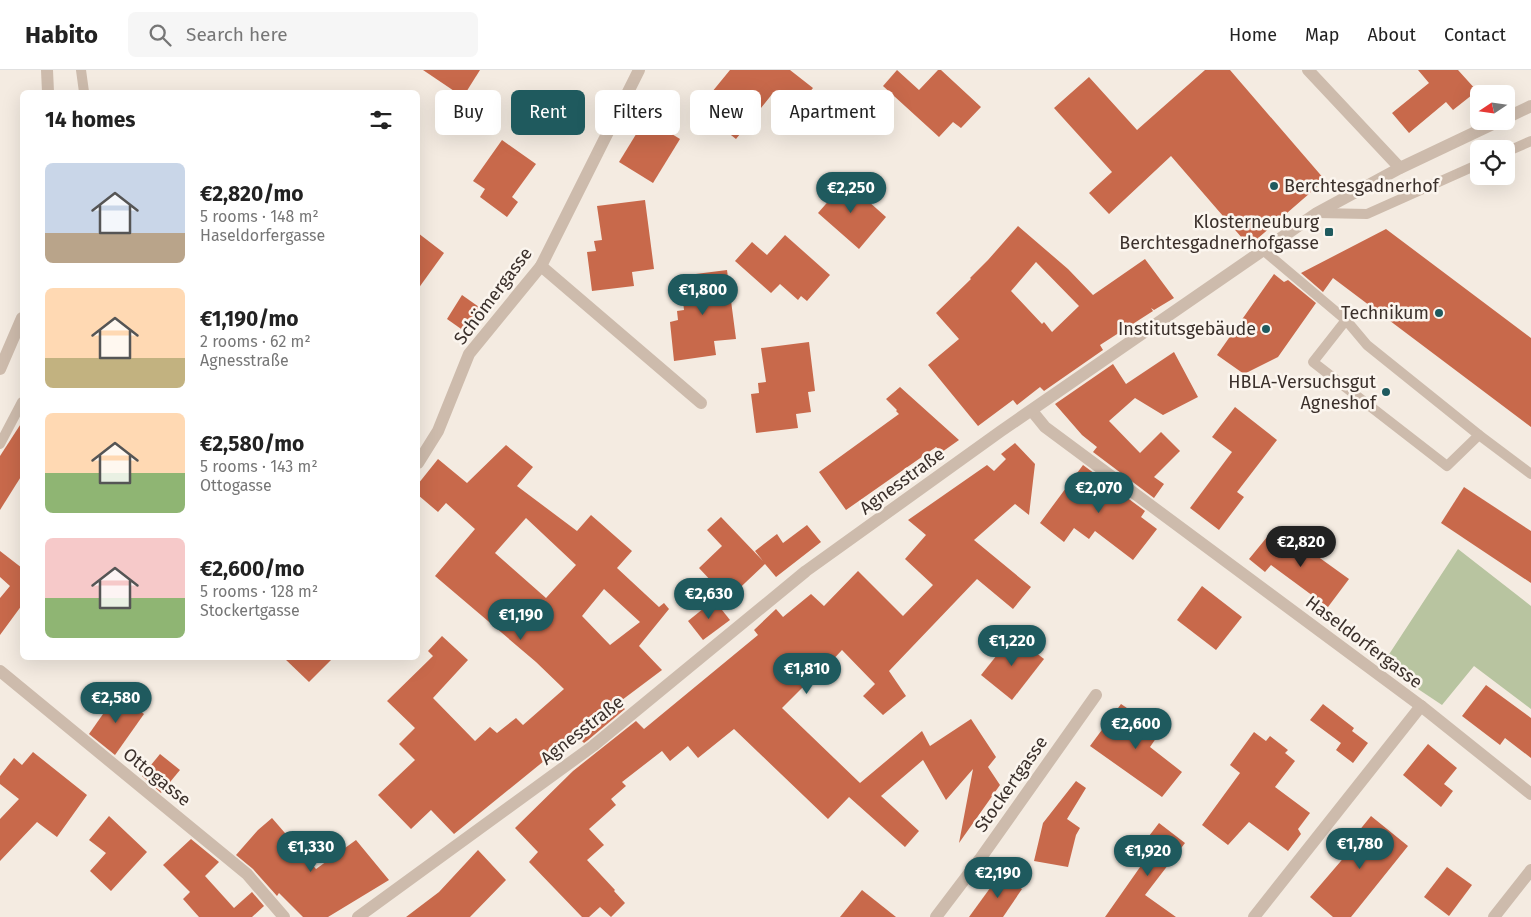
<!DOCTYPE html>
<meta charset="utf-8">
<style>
body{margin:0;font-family:"Fira Sans",sans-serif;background:#f6f6f6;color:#222;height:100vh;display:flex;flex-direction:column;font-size:19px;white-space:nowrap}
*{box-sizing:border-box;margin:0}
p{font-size:16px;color:#767676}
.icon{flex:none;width:28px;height:28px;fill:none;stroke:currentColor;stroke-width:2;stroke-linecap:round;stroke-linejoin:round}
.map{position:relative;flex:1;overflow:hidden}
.panel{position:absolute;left:20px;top:20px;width:400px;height:570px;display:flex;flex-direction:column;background:#fff;border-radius:8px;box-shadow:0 5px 20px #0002}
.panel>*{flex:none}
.banner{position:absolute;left:435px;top:20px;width:475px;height:45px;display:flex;gap:10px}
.needle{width:32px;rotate:257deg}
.tools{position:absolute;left:1470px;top:15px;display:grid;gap:10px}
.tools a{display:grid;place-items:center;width:45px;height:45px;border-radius:8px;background:#fff;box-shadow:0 5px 20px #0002;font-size:25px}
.price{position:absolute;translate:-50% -42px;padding:0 11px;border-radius:18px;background:#1f5a5e;color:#fff;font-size:16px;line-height:32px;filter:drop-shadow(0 1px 2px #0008)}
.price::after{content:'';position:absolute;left:50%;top:30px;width:15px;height:11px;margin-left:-8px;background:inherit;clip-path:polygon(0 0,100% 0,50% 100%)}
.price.current{background:#222;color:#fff}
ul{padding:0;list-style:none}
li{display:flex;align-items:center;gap:15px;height:125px;padding:0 25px}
li span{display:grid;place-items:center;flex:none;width:140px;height:100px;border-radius:8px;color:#555}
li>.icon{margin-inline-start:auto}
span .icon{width:60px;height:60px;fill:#fffc;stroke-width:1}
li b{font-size:21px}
h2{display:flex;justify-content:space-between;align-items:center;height:60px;padding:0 25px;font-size:21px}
.tag{padding:0 18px;border-radius:8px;background:#fff;box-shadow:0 5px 20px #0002;font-size:18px;line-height:45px}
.tag.current{background:#1f5a5e;color:#fff}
header{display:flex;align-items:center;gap:30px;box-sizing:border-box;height:70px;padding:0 25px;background:#fff;border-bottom:1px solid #e0e0e0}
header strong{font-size:24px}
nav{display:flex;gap:28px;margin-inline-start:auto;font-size:18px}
.search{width:350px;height:45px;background:#f6f6f6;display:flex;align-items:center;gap:12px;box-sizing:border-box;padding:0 18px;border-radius:8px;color:#767676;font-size:19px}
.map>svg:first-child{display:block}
.green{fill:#b8c4a0}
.building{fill:#c8694b;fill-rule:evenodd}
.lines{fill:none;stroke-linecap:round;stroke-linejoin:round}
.service{stroke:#cdbbac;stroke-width:10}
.minor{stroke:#cdbbac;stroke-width:12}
.poi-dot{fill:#1f5a5e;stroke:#fbf5ee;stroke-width:2}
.labels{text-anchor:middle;stroke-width:5;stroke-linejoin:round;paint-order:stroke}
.poi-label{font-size:18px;fill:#3b302b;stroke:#fbf5ee;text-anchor:end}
.street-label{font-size:18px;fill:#3b302b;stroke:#fbf5ee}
</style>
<header>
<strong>Habito</strong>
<div class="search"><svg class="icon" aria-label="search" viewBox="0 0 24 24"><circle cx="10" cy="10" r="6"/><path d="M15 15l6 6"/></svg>Search here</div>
<nav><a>Home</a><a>Map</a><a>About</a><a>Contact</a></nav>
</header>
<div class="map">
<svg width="1531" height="847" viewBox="0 0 1531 847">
<rect width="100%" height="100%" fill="#f4ebe1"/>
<polygon class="green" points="1458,479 1531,536 1531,639 1474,596 1442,635 1382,595"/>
<g class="building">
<polygon points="423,0 480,0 463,27"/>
<polygon points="730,0 790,0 813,18 795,40 773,23 736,69 698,39"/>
<polygon points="897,0 919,20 938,0 941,0 981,37 961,58 953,52 939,67 883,16"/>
<polygon points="1205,0 1230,0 1325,110 1249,176 1171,86 1109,144 1089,123 1112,102 1054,38 1089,7 1137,60"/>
<polygon points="1418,0 1458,0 1477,21 1453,40 1446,32 1409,63 1392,43 1429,13"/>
<polygon points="646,48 680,69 653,113 619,92"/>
<polygon points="502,70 536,94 512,127 518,132 507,147 480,127 485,119 473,111"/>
<polygon points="841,107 886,147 859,179 818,143 832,127 828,123"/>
<polygon points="645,130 654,199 632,202 634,216 592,221 587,182 596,181 594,171 602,170 597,136"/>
<path d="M 1018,156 L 1068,199 L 1093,225 L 1145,189 L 1174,228 L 1154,240 L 1151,238 L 1153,241 L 1100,275 L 1103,280 L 1044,321 L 1040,317 L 1017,335 L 1013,330 L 978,356 L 928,295 L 959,269 L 936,243 L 971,209 L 970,208 L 988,190 ZM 1036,192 L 1079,236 L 1052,262 L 1044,252 L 1042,254 L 1011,221 Z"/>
<polygon points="1386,159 1531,268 1531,357 1333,208 1323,222 1301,203"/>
<polygon points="418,163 444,183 418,219"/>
<polygon points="785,165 830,205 807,231 801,226 798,230 780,214 771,223 735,191 752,172 767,185"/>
<polygon points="727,200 736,269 714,271 716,285 674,291 670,252 678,250 677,241 684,240 680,206"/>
<polygon points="1274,204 1284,212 1288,210 1316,233 1278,287 1244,304 1217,285"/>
<polygon points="462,225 479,237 464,261 447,249"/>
<polygon points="809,272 815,321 808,322 811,342 796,344 798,358 756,363 751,324 759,323 758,313 766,312 761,278"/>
<polygon points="1174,282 1198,327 1163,345 1135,328 1109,351 1140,383 1161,362 1180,381 1154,407 1164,414 1154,428 1093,382 1097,377 1082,365 1055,334 1113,294 1126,314"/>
<polygon points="900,317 959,370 942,382 936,377 846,440 819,402 899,344 896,341 897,340 886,329"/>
<polygon points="1235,337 1277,370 1237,422 1244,427 1219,460 1190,438 1232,382 1212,367"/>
<polygon points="22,352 22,405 0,440 0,386"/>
<polygon points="1015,373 1035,394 1029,445 1015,434 974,470 1031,517 1013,539 977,509 889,601 906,626 883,645 863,626 875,614 842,580 814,610 812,608 782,638 860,713 922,661 930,676 971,649 996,687 988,697 1000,715 959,773 973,699 946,730 923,690 881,726 919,761 905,777 849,727 828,749 734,659 698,688 688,676 670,691 662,681 622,712 626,716 611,729 616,735 589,759 604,775 587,790 615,820 614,821 625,833 611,847 600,837 589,847 582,847 529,792 538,782 515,758 573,701 636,651 644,659 758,565 754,560 776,539 783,547 811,524 824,536 858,501 903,546 933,515 905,489 926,465 908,450 987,395 994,401 1006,389 1001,384"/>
<path d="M 506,375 L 533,397 L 517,416 L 577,461 L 591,445 L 632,481 L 617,498 L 659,537 L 664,533 L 669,539 L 639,576 L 662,600 L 618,633 L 625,639 L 588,670 L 584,673 L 576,665 L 454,764 L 431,740 L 411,759 L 378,725 L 415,690 L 399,674 L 415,658 L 387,631 L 433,586 L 428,581 L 442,566 L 468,590 L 433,628 L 475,671 L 490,657 L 497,663 L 516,648 L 523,655 L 564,619 L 536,592 L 435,506 L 475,459 L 446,433 L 438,442 L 418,425 L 418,414 L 438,389 L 467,413 ZM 526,448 L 576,495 L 546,528 L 495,483 ZM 604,519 L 640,552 L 610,575 L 582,546 Z"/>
<polygon points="1083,395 1145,441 1141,447 1157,459 1133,490 1095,461 1089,469 1074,458 1064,472 1040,453"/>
<polygon points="1464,417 1531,461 1531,513 1441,453"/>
<polygon points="721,447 763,491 755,481 777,464 783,473 807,455 821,472 776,507 765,494 728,529 699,498 722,476 707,460"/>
<polygon points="1272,461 1294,479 1299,473 1349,509 1328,537 1271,495 1265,502 1249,489"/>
<polygon points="0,481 22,498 22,535 0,565 0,528 10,516 0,507"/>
<polygon points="1202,516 1242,547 1216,580 1177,550"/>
<polygon points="714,530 730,550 703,570 688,551"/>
<polygon points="1013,565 1044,589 1012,630 981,605"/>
<polygon points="284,588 333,588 309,612"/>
<polygon points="1486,615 1531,648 1531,688 1505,668 1500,675 1462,646"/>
<polygon points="117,624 144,644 115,685 89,664"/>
<polygon points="1121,634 1161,661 1150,677 1182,702 1162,727 1090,676"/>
<polygon points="1323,634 1354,658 1352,661 1368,673 1353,693 1336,680 1341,673 1310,650"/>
<polygon points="1254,662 1266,671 1270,666 1288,680 1285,683 1295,691 1275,717 1310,743 1298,759 1301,764 1288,781 1249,752 1228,775 1202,755 1240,703 1230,695"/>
<polygon points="1428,674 1457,698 1444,714 1453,721 1441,737 1403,705"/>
<polygon points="33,682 87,725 57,767 37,752 0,791 0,749 19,729 0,714 0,706 14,688 22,695"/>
<polygon points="160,684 180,700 161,723 142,706"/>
<polygon points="1076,711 1086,718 1067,749 1080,758 1076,765 1068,797 1034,791 1043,753"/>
<polygon points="109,746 147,782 111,821 90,801 106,783 89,770"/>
<polygon points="1371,746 1408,776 1351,847 1333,847 1310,827 1359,770 1354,767"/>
<polygon points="272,748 316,799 356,770 389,810 328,847 303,847 279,823 277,826 253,799 236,785 258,760"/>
<polygon points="1159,753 1185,773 1145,825 1176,847 1105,847 1145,790 1136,783"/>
<polygon points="191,769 219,792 205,806 234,838 252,822 264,836 252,847 199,847 183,829 190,822 163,795"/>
<polygon points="478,780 506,810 470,847 406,847 439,822"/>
<polygon points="1447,797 1472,815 1449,846 1424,827"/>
<polygon points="1001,803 1022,819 1003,847 969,847"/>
<polygon points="862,820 896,847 840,847"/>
</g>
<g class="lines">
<g class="service">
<polyline points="81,0 84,22"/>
<polyline points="1506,82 1531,71"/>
<polyline points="1318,143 1367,144 1479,94"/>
<polyline points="1263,180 1346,250 1367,275 1479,365 1531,404"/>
<polyline points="1346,250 1313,292 1447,396 1479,365"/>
<polyline points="0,374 22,332"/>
</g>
<g class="minor">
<polyline points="47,0 48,22"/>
<polyline points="1308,0 1400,98"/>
<polyline points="1506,48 1531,36"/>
<polyline points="541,196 701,333"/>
<polyline points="0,299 22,248"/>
<polyline points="1032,341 1045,357 1421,636 1531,724"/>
<polyline points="418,393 438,361 469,284 541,196 639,0"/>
<polyline points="0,601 247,804 284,847"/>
<polyline points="358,847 593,676 806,501 1001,361 1317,143 1400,98 1499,51"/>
<polyline points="936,847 980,789 1096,625"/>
<polyline points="1254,847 1421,636"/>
<polyline points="1494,847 1531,800"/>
</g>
</g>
<g class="poi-dot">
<circle cx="1274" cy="116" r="5"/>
<rect x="1324" y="157" width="10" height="10" rx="2.5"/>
<circle cx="1439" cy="243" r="5"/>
<circle cx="1266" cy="259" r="5"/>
<circle cx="1386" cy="322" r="5"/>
</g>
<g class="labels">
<g class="poi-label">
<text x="1284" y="122" text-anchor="start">Berchtesgadnerhof</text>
<text x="1319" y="158">Klosterneuburg<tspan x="1319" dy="21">Berchtesgadnerhofgasse</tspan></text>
<text x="1429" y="249">Technikum</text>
<text x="1256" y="265">Institutsgebäude</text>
<text x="1376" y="318">HBLA-Versuchsgut<tspan x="1376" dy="21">Agneshof</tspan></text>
</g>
<g class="street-label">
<text transform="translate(493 226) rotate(-53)" y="6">Schömergasse</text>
<text transform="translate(902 411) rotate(-36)" y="6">Agnesstraße</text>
<text transform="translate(1364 572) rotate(37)" y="6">Haseldorfergasse</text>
<text transform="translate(582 660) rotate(-38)" y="6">Agnesstraße</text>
<text transform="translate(157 707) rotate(39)" y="6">Ottogasse</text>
<text transform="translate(1011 714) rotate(-55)" y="6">Stockertgasse</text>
</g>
</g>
</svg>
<div class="tools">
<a><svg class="needle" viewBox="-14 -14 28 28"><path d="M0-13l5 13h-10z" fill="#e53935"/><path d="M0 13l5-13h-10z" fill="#767676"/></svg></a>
<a><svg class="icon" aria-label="locate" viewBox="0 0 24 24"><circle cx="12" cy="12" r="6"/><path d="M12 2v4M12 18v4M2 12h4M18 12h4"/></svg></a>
</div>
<b class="price" style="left:851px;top:144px">€2,250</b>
<b class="price" style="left:703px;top:246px">€1,800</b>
<b class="price" style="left:1099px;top:444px">€2,070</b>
<b class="price current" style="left:1301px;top:498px">€2,820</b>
<b class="price" style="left:709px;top:550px">€2,630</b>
<b class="price" style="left:521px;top:571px">€1,190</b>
<b class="price" style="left:1012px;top:597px">€1,220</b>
<b class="price" style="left:807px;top:625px">€1,810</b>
<b class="price" style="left:116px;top:654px">€2,580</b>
<b class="price" style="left:1136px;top:680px">€2,600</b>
<b class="price" style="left:1360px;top:800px">€1,780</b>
<b class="price" style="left:311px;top:803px">€1,330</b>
<b class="price" style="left:1148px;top:807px">€1,920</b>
<b class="price" style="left:998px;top:829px">€2,190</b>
<div class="banner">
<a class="tag">Buy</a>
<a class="tag current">Rent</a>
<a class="tag">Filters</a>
<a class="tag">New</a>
<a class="tag">Apartment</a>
</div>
<section class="panel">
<h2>14 homes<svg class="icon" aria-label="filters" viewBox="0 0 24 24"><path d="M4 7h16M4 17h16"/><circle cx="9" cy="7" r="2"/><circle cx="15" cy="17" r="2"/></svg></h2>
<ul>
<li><span style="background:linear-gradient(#c9d6e8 70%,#b9a48a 0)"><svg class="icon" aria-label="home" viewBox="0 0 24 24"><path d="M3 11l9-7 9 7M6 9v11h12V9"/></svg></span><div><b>€2,820/mo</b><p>5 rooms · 148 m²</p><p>Haseldorfergasse</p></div></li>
<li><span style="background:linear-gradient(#ffd9b3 70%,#c2b280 0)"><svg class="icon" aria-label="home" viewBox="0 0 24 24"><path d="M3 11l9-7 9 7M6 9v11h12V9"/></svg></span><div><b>€1,190/mo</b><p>2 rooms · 62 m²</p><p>Agnesstraße</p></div></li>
<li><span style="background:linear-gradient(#ffd9b3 60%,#8fb573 0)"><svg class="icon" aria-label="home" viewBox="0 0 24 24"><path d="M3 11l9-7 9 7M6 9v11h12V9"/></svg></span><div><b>€2,580/mo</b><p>5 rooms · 143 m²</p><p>Ottogasse</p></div></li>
<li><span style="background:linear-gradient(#f6c9c9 60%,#8fb573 0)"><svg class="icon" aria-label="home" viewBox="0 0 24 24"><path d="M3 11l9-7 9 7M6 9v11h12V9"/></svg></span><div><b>€2,600/mo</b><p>5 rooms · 128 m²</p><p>Stockertgasse</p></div></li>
</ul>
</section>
</div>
